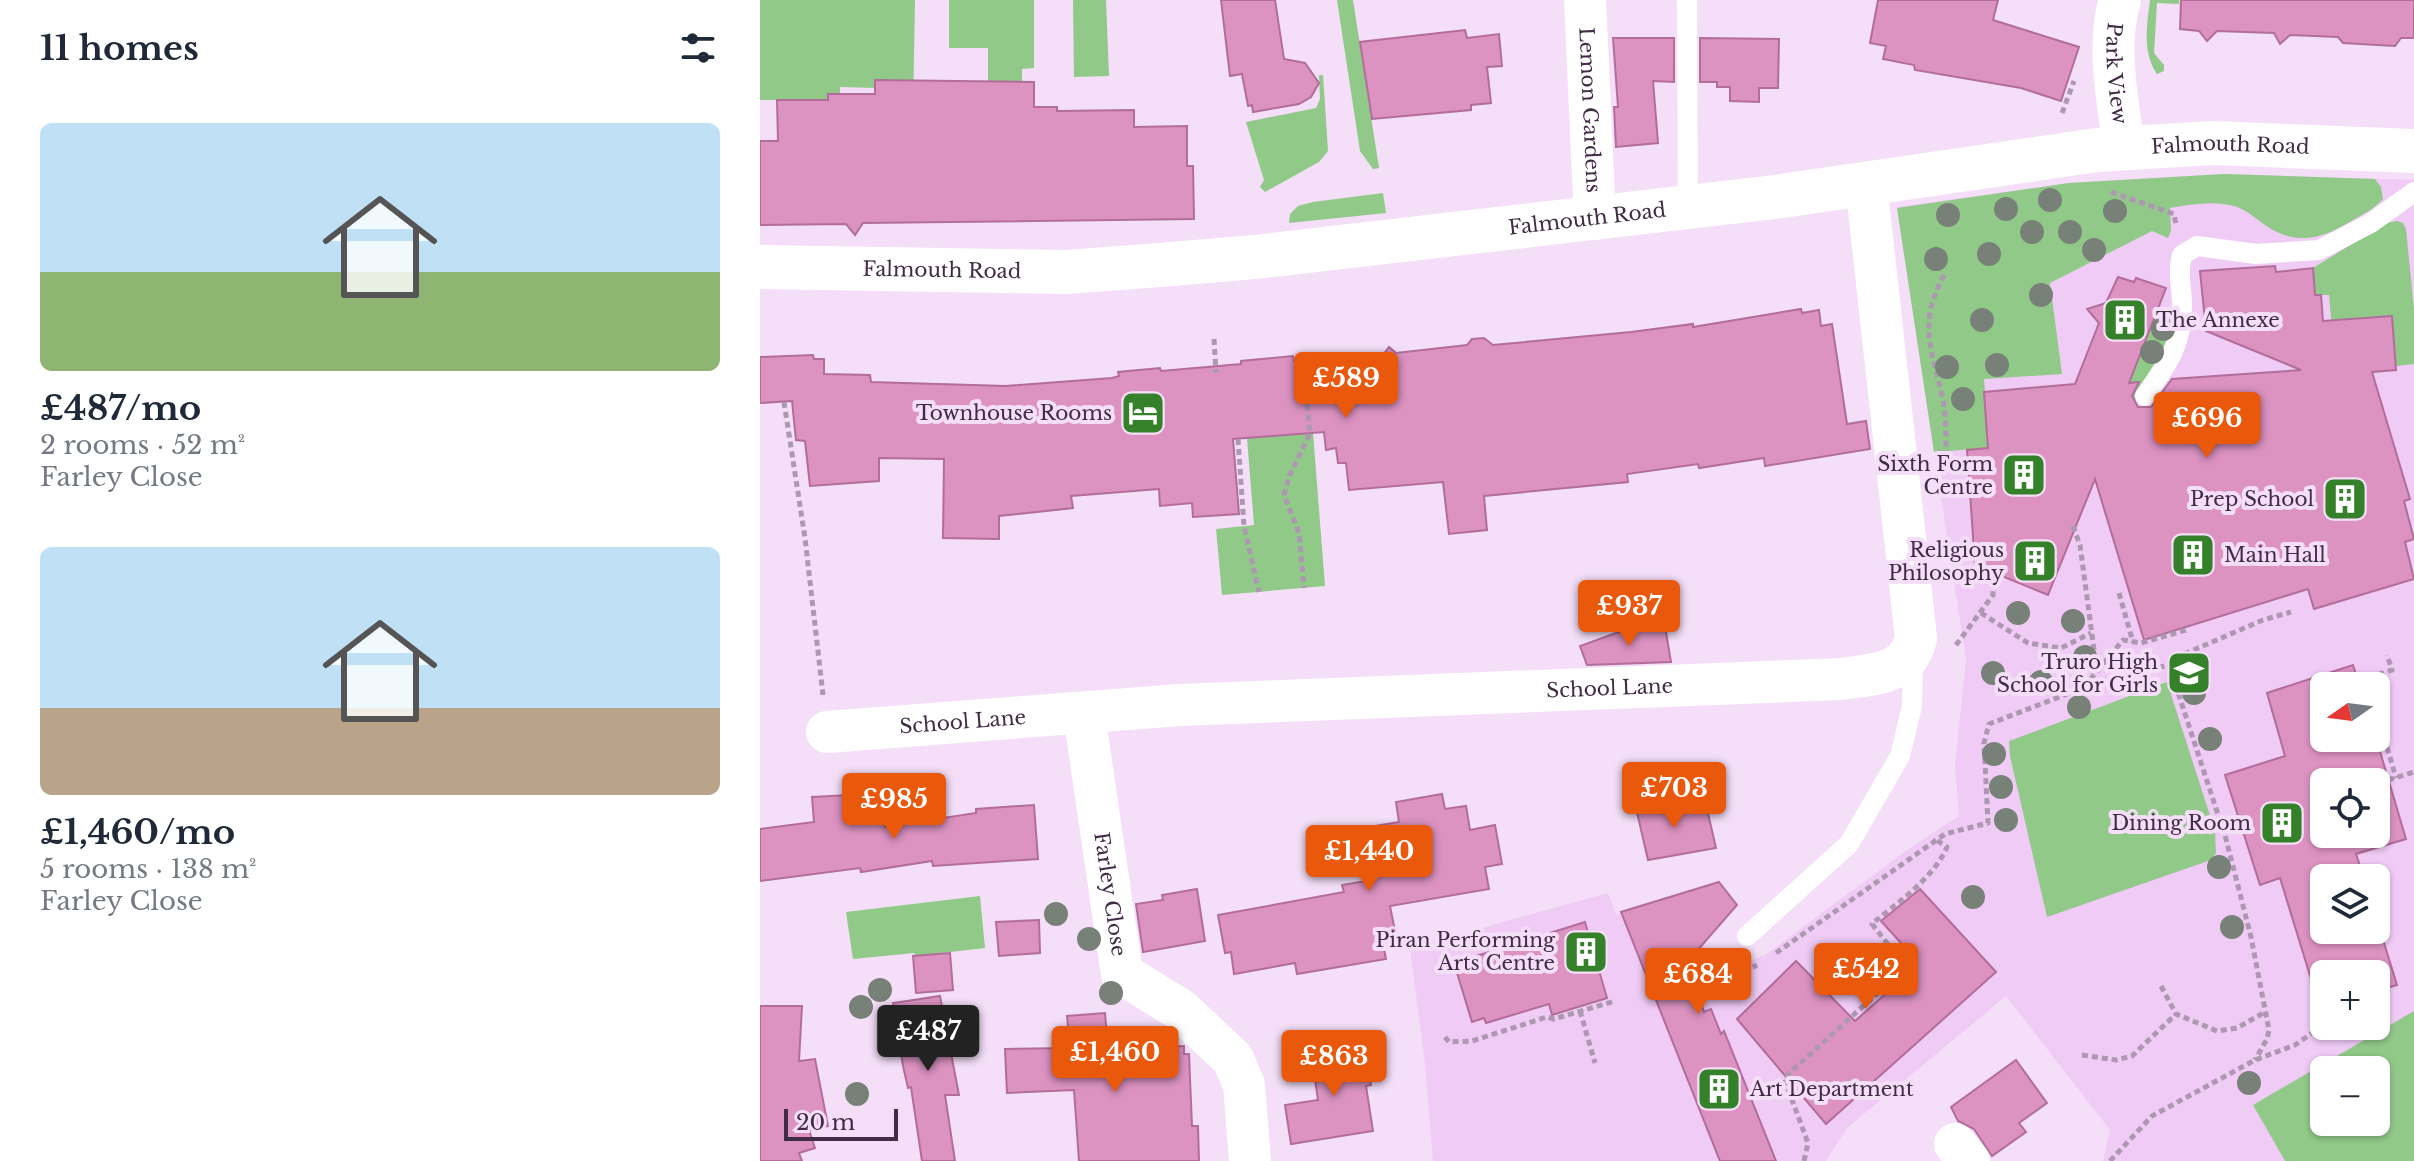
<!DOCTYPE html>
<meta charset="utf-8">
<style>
body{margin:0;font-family:"Libre Baskerville",serif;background:#f2f2f3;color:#1f2937;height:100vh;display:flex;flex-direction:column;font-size:30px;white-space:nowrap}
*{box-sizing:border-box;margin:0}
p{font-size:26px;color:#747a83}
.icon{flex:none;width:44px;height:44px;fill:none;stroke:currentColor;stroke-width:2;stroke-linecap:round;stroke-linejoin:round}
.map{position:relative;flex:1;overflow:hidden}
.details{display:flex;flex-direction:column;background:#fff;width:760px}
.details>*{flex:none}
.needle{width:52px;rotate:256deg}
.tools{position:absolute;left:1550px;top:672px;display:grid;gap:16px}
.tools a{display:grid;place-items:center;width:80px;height:80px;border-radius:12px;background:#fff;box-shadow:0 2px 6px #0004;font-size:40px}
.scale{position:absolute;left:24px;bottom:20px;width:114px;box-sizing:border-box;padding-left:8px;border:4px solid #412b45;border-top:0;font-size:22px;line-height:28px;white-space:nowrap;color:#412b45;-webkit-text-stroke:6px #f4def8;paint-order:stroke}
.price{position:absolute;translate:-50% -68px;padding:0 18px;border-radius:8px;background:#ea580c;color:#fff;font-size:26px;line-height:52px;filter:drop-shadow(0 2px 4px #0008)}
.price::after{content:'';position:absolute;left:50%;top:48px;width:24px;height:18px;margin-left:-12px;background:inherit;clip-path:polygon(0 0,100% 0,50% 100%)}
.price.on{background:#222;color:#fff}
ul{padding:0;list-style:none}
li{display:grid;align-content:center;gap:16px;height:424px;padding:0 40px}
li span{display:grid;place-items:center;height:248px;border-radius:12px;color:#555}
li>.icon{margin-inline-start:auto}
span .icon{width:144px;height:144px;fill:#fffc;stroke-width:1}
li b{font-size:34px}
h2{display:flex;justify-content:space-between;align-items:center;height:96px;padding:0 40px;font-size:34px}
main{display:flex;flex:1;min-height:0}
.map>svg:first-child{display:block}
.built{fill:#f0cbf6;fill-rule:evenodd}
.green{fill:#91c989;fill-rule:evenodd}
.building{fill:#dc93c2;stroke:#b26d9a;stroke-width:2;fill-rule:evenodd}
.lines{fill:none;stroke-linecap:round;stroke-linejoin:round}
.path{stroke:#ad97b1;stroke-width:5;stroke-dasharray:6 4;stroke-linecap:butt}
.lane{stroke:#fff;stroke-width:20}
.street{stroke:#fff;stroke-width:42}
.secondary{stroke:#fff;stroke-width:44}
.tree{fill:#788177}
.labels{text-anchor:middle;stroke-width:8;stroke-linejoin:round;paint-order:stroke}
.street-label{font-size:20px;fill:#412b45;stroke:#f4def8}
.poi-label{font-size:20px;fill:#412b45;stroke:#f4def8;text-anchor:end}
</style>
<main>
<section class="details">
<h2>11 homes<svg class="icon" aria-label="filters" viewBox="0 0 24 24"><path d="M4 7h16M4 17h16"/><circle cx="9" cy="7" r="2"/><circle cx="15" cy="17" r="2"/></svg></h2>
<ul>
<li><span style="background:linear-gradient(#bfe0f5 60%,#8fb573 0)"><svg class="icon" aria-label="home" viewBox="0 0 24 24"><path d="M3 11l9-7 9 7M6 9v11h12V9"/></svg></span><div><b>£487/mo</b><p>2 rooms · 52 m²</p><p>Farley Close</p></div></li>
<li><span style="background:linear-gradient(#bfe0f5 65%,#b9a48a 0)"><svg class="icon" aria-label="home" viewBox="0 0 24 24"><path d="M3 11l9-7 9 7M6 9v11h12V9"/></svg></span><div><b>£1,460/mo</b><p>5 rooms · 138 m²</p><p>Farley Close</p></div></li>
</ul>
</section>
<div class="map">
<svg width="1654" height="1161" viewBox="0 0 1654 1161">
<rect width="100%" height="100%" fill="#f4def8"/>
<path class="built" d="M 1464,174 L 1654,180 L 1654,1161 L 1343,1161 L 1350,1130 L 1246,996 L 1087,1128 L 1066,1161 L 673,1161 L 665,1063 L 650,948 L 848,893 L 856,915 L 919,895 L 943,943 L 954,975 L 1005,955 L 1147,850 L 1199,816 L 1195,765 L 1206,660 L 1137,207 L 1309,183 ZM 1564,686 L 1616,686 L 1616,738 L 1564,738 ZM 1564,782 L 1616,782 L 1616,834 L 1564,834 ZM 1564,878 L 1616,878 L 1616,930 L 1564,930 ZM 1564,974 L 1616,974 L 1616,1026 L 1564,1026 ZM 1564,1070 L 1616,1070 L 1616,1122 L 1564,1122 Z"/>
<g class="green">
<polygon points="0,0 155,0 152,163 115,88 80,87 80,94 69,122 44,100 0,100"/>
<polygon points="189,0 274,0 274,68 262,69 262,87 228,162 228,48 189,48"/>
<polygon points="313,0 346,0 349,76 314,77"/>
<polygon points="577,0 593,0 619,168 613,169 600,151"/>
<path d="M 1390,0 L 1419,0 L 1419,4 L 1397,3 L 1394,53 L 1404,65 L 1404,71 L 1397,74 C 1382,52 1387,25 1390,0 Z"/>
<polygon points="559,75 563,75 568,151 559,162 505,192 500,187 504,180 486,122 556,108 560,99"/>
<path d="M 1464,174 L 1615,179 L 1621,187 L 1623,199 C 1615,208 1604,214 1593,220 C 1566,236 1543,246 1513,230 C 1500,223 1491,212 1477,207 C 1455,200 1432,204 1410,208 L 1411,231 L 1408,238 L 1392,231 L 1290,283 L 1302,374 L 1224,379 L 1229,448 L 1174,452 L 1137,208 L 1309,183 Z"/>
<polygon points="623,193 626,213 529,223 530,214 538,206 553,202"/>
<polygon points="1637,221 1643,223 1646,229 1654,309 1654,364 1636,366 1632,316 1582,320 1573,339 1569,295 1555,295 1553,268 1626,223"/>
<polygon points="1403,310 1415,315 1409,343 1376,400 1355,403 1397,311 1402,313"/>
<polygon points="553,433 565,586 462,595 456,529 494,525 487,438"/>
<polygon points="1407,682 1455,831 1456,853 1451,860 1287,917 1250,756 1249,741"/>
<polygon points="220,896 225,948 155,956 154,953 93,959 86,912"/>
<path d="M 1654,1011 L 1654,1161 L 1525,1161 L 1493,1105 ZM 1564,1070 L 1616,1070 L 1616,1122 L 1564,1122 Z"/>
</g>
<g class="building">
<polygon points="461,0 515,0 524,59 545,63 559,83 551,97 539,104 493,112 492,105 488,106 482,74 470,76"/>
<polygon points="1118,0 1238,0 1233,20 1319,47 1301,101 1261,88 1155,70 1154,65 1123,59 1126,46 1110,43"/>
<polygon points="1421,0 1654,0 1654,38 1641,38 1635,46 1583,43 1578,37 1530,35 1520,44 1514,33 1457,31 1447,41 1439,31 1420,29"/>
<polygon points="705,30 707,38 739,34 742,66 727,67 731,103 711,105 711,110 612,119 600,42"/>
<polygon points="853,38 914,38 914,82 893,81 898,143 856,147 854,107 858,107"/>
<polygon points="940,38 1019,39 1018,88 999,88 999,102 970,101 970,87 957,87 957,82 940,82"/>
<polygon points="115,80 274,82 274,107 297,107 297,111 374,110 374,127 427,126 427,166 433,166 434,219 103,223 95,235 86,224 0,225 0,141 18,141 17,100 68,100 68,94 115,94"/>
<polygon points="1515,266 1516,272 1553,268 1555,295 1561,295 1563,321 1632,316 1636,370 1612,372 1650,499 1644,501 1654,539 1645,542 1654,579 1554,609 1548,589 1384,640 1335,479 1288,595 1215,565 1207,450 1228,448 1224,392 1315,384 1339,323 1327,309 1346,303 1358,277 1374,282 1376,278 1406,288 1369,383 1379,382 1372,396 1378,407 1391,407 1412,379 1541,370 1446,331 1440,271"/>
<polygon points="1041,309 1042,313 1059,310 1061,326 1072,324 1087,424 1106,421 1110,449 1005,466 1004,458 939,468 938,464 867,474 868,482 724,496 727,530 689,534 683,482 589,490 586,463 578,463 576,448 566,450 564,432 473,439 479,514 433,517 432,503 400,506 399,489 311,496 313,508 239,516 239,539 183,538 184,459 119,458 119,481 50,486 45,441 36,440 32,401 0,403 0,357 53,355 54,359 64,359 64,374 110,375 111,382 246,386 352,378 359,376 358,372 400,368 401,371 481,364 481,361 533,356 534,361 578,355 582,358 600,357 623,355 629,347 636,353 707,345 712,339 724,338 733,345 871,332 933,324 933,327"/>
<polygon points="905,626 911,662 827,665 820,646 856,633"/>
<path d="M 1593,665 L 1600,686 L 1564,686 L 1564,738 L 1616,738 L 1646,839 L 1596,854 L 1604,878 L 1564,878 L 1564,930 L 1616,930 L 1616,917 L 1637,985 L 1616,991 L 1616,974 L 1564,974 L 1564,1007 L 1560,1008 L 1520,878 L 1500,885 L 1465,775 L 1525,756 L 1507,693 ZM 1564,782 L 1616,782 L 1616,834 L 1564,834 Z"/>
<polygon points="682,794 685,809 706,806 710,830 735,825 742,864 725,867 729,889 630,906 638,946 624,949 626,959 537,974 535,963 474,974 471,952 465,953 458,915 584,892 582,885 606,881 597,829 639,822 636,802"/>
<polygon points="90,795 93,817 109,816 109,823 124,821 125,827 216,813 216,809 274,805 278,859 173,866 172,861 101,872 100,868 0,881 0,829 54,822 52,797"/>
<polygon points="907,800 910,812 933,808 947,809 956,848 888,860 876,808"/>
<polygon points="959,882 977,905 928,961 944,1012 951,1009 961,1034 964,1031 1016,1161 960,1161 861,912"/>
<polygon points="437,889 445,941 383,952 376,904 403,900 402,895"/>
<polygon points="1160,889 1236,972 1066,1124 977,1019 1036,961 1095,1021 1140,981 1141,943 1121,921"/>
<polygon points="279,920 280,953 239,956 236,922"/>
<polygon points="825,922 847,998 792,1015 789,1004 726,1023 724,1018 712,1022 694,963"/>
<polygon points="190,953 193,990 156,993 153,956"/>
<polygon points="180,996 199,1095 185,1095 195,1161 162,1161 151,1087 148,1088 143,1066 133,1003"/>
<polygon points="0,1006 42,1006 39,1061 55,1059 68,1126 49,1130 55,1148 39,1153 42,1161 0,1161"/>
<polygon points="345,1013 348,1049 424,1046 424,1054 429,1054 432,1126 438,1126 439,1161 319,1161 314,1090 247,1093 245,1049 310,1048 307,1016"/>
<polygon points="604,1044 611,1085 606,1086 613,1131 531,1144 525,1105 558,1100 551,1052"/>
<polygon points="1256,1060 1287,1103 1259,1123 1266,1132 1232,1156 1214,1129 1198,1121 1191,1107"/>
</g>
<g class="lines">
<g class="path">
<polyline points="1302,113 1314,81"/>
<polyline points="1351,192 1414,214 1416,225"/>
<path d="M 1184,275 C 1157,326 1172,348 1183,400 C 1187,423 1186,445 1185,468"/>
<polyline points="454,339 456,373"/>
<polyline points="542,355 550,433 529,477 524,495 539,533 544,588"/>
<polyline points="24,402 45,538 63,695"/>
<polyline points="478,439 484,526 499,592"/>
<polyline points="1313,526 1320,545 1337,672"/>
<polyline points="1359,593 1373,642"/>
<polyline points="1221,613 1268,643 1301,648 1331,633"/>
<polyline points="1196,645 1233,595 1233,566"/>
<polyline points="1409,665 1466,839 1491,937 1509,1030 1507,1039 1495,1060"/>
<polyline points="1609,686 1607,678 1632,670 1627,655"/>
<polyline points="1324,687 1363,640 1381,643 1426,630"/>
<polyline points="1616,709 1636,778"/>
<polyline points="1628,780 1654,772"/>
<polyline points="1016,953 1185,834 1228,823 1224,743 1229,724 1341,681 1409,665 1415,658 1503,620 1531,612"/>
<polyline points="1401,986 1416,1014 1457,1031 1477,1028 1505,1012"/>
<polyline points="949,991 997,965"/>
<polyline points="1616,995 1619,993"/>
<polyline points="820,1011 835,1063"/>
<polyline points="685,1037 689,1042 712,1041 787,1017 794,1019 855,1001"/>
<polyline points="1322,1055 1356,1060 1372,1056 1416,1014"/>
<path d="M 1044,1161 L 1048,1143 L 1024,1078 L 1132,980 L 1130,947 L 1112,924 C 1138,902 1173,879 1187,847 L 1176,840"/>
<polyline points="1350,1161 1392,1116 1495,1060 1535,1045 1564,1025"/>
</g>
<g class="lane">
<polyline points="927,0 928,208"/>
<path d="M 1385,396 C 1406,366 1423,344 1422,305 C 1422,287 1417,273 1422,255 L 1437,246 L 1496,254 L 1559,250 L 1611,223 L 1654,192"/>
<polyline points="987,936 1089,844 1140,756 1152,706 1153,655"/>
</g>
<g class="street">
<path id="s1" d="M 825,0 L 835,219"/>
<path id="s2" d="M 1360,0 C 1346,44 1358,103 1364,148"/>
<path id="s3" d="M 324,714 L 362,974 L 421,1010 L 473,1059 L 484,1085 L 490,1161"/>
<path id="s4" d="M 67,732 L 420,705 L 1081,679 C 1113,674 1148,675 1156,638 L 1106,183"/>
<polyline points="1195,1144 1209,1161"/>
</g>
<path class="secondary" id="s5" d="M 0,267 L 306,272 L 400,265 L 495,257 L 1015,197 L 1337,150 L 1452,143 L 1654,151"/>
</g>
<g class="tree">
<circle cx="1290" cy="200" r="12"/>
<circle cx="1246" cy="209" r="12"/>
<circle cx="1355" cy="211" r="12"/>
<circle cx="1188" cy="215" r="12"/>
<circle cx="1272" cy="232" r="12"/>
<circle cx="1310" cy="232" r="12"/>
<circle cx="1334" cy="250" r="12"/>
<circle cx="1229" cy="254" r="12"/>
<circle cx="1176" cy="259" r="12"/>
<circle cx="1281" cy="295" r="12"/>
<circle cx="1222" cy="320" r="12"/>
<circle cx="1403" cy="329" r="12"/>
<circle cx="1392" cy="352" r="12"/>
<circle cx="1237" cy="365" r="12"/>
<circle cx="1187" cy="367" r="12"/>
<circle cx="1203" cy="399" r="12"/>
<circle cx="1258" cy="613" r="12"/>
<circle cx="1313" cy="621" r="12"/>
<circle cx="1325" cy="657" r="12"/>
<circle cx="1233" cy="673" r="12"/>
<circle cx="1281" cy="682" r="12"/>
<circle cx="1434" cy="693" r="12"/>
<circle cx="1319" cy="707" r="12"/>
<circle cx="1450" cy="739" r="12"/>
<circle cx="1234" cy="754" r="12"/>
<circle cx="1241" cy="787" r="12"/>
<circle cx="1246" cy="820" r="12"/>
<circle cx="1459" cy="867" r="12"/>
<circle cx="1213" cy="897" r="12"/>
<circle cx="296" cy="914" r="12"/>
<circle cx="1472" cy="927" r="12"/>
<circle cx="329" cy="939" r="12"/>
<circle cx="120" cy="990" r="12"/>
<circle cx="351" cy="993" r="12"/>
<circle cx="101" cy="1007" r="12"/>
<circle cx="1489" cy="1083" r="12"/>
<circle cx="97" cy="1094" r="12"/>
</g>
<defs>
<g id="building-square" transform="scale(2.3)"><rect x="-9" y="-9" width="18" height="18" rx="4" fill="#35812a" stroke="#f4def8"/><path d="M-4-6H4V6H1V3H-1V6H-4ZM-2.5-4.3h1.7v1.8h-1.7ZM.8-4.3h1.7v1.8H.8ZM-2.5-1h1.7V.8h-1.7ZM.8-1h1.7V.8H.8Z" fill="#fff"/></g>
<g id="hotel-square" transform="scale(2.3)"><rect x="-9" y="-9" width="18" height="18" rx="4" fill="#35812a" stroke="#f4def8"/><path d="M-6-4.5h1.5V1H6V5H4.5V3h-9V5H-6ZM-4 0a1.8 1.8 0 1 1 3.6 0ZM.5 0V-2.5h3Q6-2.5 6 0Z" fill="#fff"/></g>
<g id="school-square" transform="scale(2.3)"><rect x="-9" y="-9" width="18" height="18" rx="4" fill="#35812a" stroke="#f4def8"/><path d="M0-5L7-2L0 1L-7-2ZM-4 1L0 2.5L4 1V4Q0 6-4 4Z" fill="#fff"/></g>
</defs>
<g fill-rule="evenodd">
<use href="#building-square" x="1365" y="320"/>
<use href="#hotel-square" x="383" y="413"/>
<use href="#building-square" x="1264" y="475"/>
<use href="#building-square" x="1585" y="499"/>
<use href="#building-square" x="1433" y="555"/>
<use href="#building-square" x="1275" y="561"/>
<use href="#school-square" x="1429" y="673"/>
<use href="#building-square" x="1522" y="823"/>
<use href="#building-square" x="826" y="952"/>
<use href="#building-square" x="959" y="1089"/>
</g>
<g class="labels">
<g class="street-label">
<text dy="7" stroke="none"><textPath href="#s2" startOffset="74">Park View</textPath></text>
<text dy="7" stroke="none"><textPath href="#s1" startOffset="110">Lemon Gardens</textPath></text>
<text dy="7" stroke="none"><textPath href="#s5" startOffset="1478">Falmouth Road</textPath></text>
<text dy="7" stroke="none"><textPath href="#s5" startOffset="830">Falmouth Road</textPath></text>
<text dy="7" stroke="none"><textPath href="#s5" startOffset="182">Falmouth Road</textPath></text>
<text dy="7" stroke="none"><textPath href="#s4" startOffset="784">School Lane</textPath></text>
<text dy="7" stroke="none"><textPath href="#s4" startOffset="136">School Lane</textPath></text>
<text dy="7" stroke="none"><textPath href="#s3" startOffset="182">Farley Close</textPath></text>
</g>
<g class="poi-label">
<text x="1396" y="327" text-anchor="start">The Annexe</text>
<text x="352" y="420">Townhouse Rooms</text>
<text x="1233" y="471">Sixth Form<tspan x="1233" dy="23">Centre</tspan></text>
<text x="1554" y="506">Prep School</text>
<text x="1244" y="557">Religious<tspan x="1244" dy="23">Philosophy</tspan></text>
<text x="1464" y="562" text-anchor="start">Main Hall</text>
<text x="1398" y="669">Truro High<tspan x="1398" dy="23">School for Girls</tspan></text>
<text x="1491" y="830">Dining Room</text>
<text x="795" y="947">Piran Performing<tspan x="795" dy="23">Arts Centre</tspan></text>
<text x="990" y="1096" text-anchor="start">Art Department</text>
</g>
</g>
</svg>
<div class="tools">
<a><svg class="needle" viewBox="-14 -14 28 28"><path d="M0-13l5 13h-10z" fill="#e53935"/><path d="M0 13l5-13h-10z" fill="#747a83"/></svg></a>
<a><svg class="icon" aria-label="locate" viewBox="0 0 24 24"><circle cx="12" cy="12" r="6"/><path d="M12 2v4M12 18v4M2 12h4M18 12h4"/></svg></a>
<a><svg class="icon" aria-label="layers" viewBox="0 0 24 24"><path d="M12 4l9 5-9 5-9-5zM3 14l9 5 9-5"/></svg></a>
<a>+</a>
<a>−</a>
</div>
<div class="scale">20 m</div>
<b class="price" style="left:586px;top:420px">£589</b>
<b class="price" style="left:1447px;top:460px">£696</b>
<b class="price" style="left:869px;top:648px">£937</b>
<b class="price" style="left:914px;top:830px">£703</b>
<b class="price" style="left:134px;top:841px">£985</b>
<b class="price" style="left:609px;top:893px">£1,440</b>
<b class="price" style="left:1106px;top:1011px">£542</b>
<b class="price" style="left:938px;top:1016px">£684</b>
<b class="price on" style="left:168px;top:1073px">£487</b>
<b class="price" style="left:355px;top:1094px">£1,460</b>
<b class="price" style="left:574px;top:1098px">£863</b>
</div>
</main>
